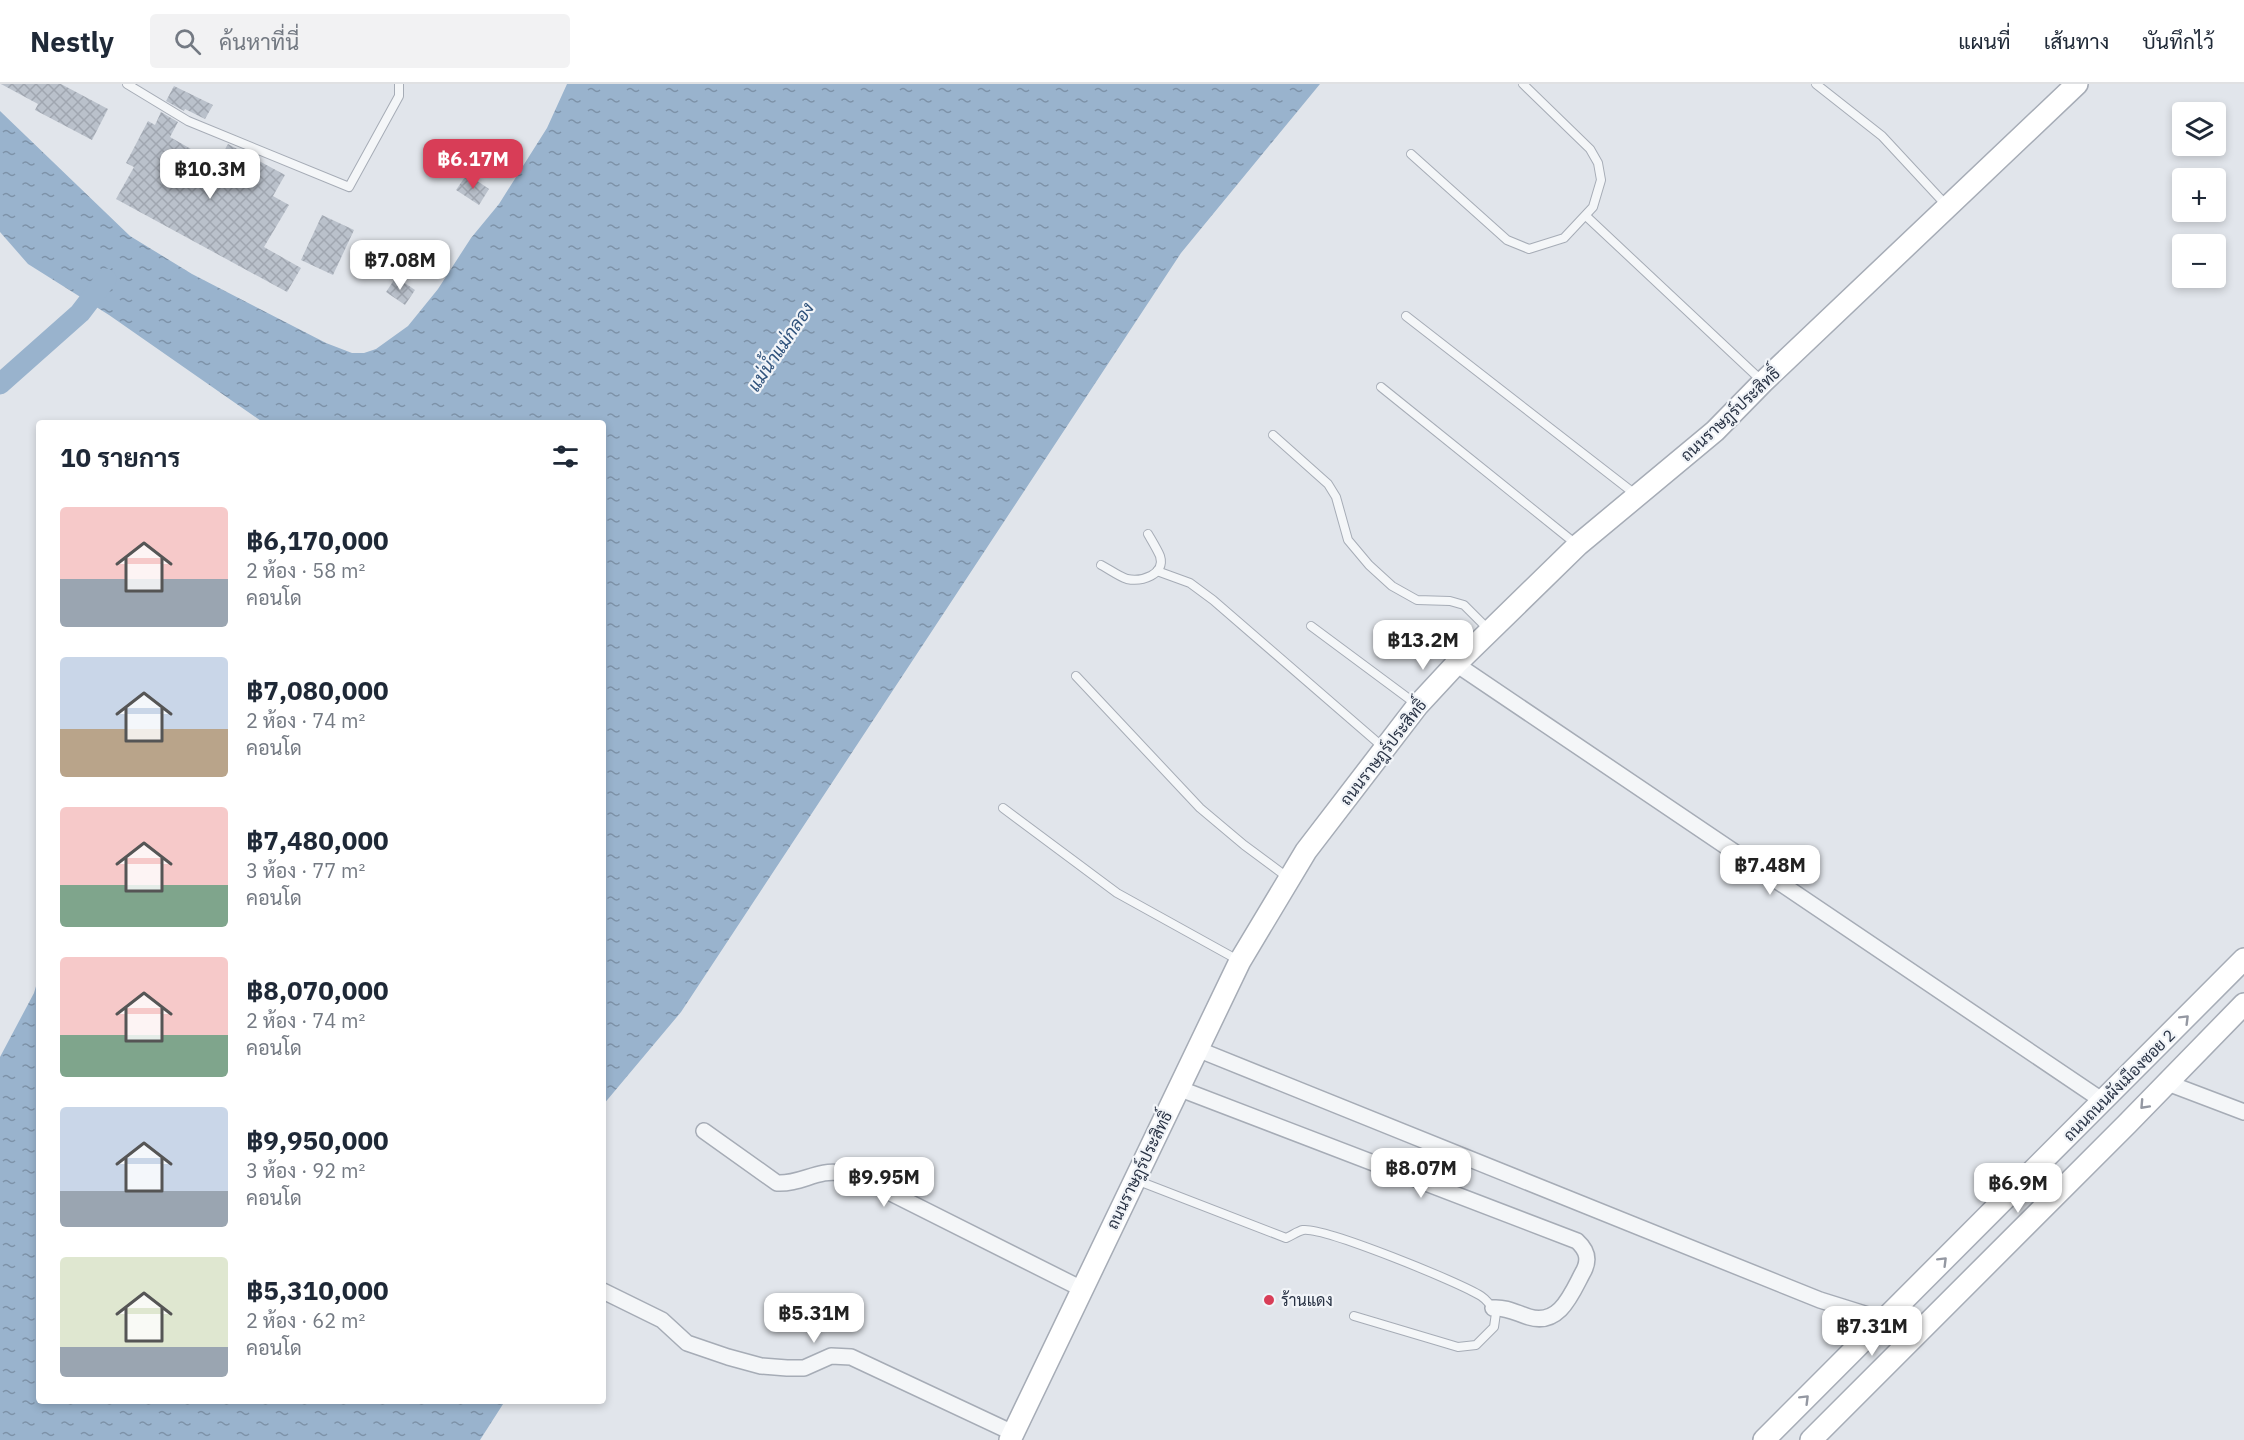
<!DOCTYPE html>
<html lang="th">
<meta charset="utf-8">
<style>
body{margin:0;font-family:"IBM Plex Sans",Sarabun,sans-serif;background:#f2f2f3;color:#1f2937;height:100vh;display:flex;flex-direction:column;font-size:22px;white-space:nowrap}
*{box-sizing:border-box;margin:0}
p{font-size:20px;color:#747a83}
.icon{flex:none;width:33px;height:33px;fill:none;stroke:currentColor;stroke-width:2;stroke-linecap:round;stroke-linejoin:round}
.map{position:relative;flex:1;overflow:hidden}
.details{position:absolute;left:36px;top:336px;width:570px;height:984px;display:flex;flex-direction:column;background:#fff;border-radius:6px;box-shadow:0 3px 9px #0003}
.details>*{flex:none}
.controls{position:absolute;left:2172px;top:18px;display:grid;gap:12px}
.controls a{display:grid;place-items:center;width:54px;height:54px;border-radius:6px;background:#fff;box-shadow:0 3px 9px #0003;font-size:30px}
.price{position:absolute;translate:-50% -51px;padding:0 14px;border-radius:12px;background:#fff;color:#222;font-size:20px;line-height:39px;filter:drop-shadow(0 2px 3px #0008)}
.price::after{content:'';position:absolute;left:50%;top:36px;width:18px;height:14px;margin-left:-9px;background:inherit;clip-path:polygon(0 0,100% 0,50% 100%)}
.price.selected{background:#d83d57;color:#fff}
ul{padding:0;list-style:none}
li{display:flex;align-items:center;gap:18px;height:150px;padding:0 24px}
li span{display:grid;place-items:center;flex:none;width:168px;height:120px;border-radius:6px;color:#555}
li>.icon{margin-inline-start:auto}
span .icon{width:72px;height:72px;fill:#fffc;stroke-width:1}
li b{font-size:26px}
h2{display:flex;justify-content:space-between;align-items:center;height:72px;padding:0 24px;font-size:26px}
header{display:flex;align-items:center;gap:36px;box-sizing:border-box;height:84px;padding:0 30px;background:#fff;border-bottom:2px solid #e0e1e3}
header strong{font-size:28px}
nav{display:flex;gap:33px;margin-inline-start:auto;font-size:21px}
.search{width:420px;height:54px;background:#f2f2f3;display:flex;align-items:center;gap:15px;box-sizing:border-box;padding:0 21px;border-radius:6px;color:#747a83;font-size:22px}
.map>svg:first-child{display:block}
.water{fill:url(#water-ripples)}
.lines{fill:none;stroke-linecap:round;stroke-linejoin:round}
.canal{stroke:#99b3cd;stroke-width:21}
.building{fill:url(#building-cross-hatch)}
.lane-casing{stroke:#a6acb6;stroke-width:10}
.street-casing{stroke:#a6acb6;stroke-width:18}
.secondary-casing{stroke:#a6acb6;stroke-width:24}
.lane{stroke:#f4f6f8;stroke-width:8}
.street{stroke:#f4f6f8;stroke-width:15}
.secondary{stroke:#fff;stroke-width:21}
.oneway{stroke:#9498a2}
.poi-dot{fill:#d83d57;stroke:#f1f4f8;stroke-width:2}
.labels{text-anchor:middle;stroke-width:4.5;stroke-linejoin:round;paint-order:stroke}
.street-label{font-size:16px;fill:#283244;stroke:#f1f4f8}
.poi-label{font-size:16px;fill:#283244;stroke:#f1f4f8;text-anchor:start}
.water-label{font-size:18px;font-style:italic;fill:#2f527b;stroke:#f1f4f8}
</style>
<header>
<strong>Nestly</strong>
<div class="search"><svg class="icon" aria-label="search" viewBox="0 0 24 24"><circle cx="10" cy="10" r="6"/><path d="M15 15l6 6"/></svg>ค้นหาที่นี่</div>
<nav><a>แผนที่</a><a>เส้นทาง</a><a>บันทึกไว้</a></nav>
</header>
<div class="map">
<svg width="2244" height="1356" viewBox="0 0 2244 1356">
<defs>
<pattern id="water-ripples" width="26" height="14" patternUnits="userSpaceOnUse" patternTransform="scale(1.5)"><rect width="26" height="14" fill="#99b3cd"/><path d="M2 4q2-2 4 0t4 0M15 11q2-2 4 0t4 0" fill="none" stroke="#7d92a8"/></pattern>
<pattern id="building-cross-hatch" width="8" height="8" patternUnits="userSpaceOnUse" patternTransform="scale(1.5)"><rect width="8" height="8" fill="#bac1cb"/><path d="M0 0l8 8M0 8l8-8" fill="none" stroke="#a0a6b0"/></pattern>
</defs>
<rect width="100%" height="100%" fill="#e1e5eb"/>
<g class="water">
<polygon points="567,0 1320,0 1181,169 681,928 603,1021 603,339 264,339 109,231 28,180 0,148 0,27 130,152 192,190 326,259 352,269 364,269 376,265 408,242 438,205 471,154 499,120 547,44"/>
<polygon points="39,892 39,1317 505,1317 480,1356 0,1356 0,973 34,909"/>
</g>
<g class="lines">
<polyline class="canal" points="0,300 80,229 106,195"/>
</g>
<g class="building">
<polygon points="1,0 61,0 108,25 92,56 35,26 38,20"/>
<polygon points="174,2 213,21 205,35 185,25 184,27 166,17"/>
<polygon points="161,28 178,38 170,53 217,80 228,60 285,91 273,112 289,121 264,163 301,184 287,208 116,115 134,83 126,79 148,37 155,41"/>
<polygon points="467,90 489,105 479,121 456,106"/>
<polygon points="322,131 354,146 333,191 301,176"/>
<polygon points="396,193 415,206 405,221 386,208"/>
</g>
<g class="lines">
<g class="lane-casing">
<g id="lane">
<polyline points="127,0 188,37 349,103 399,12 399,0"/>
<polyline points="1816,0 1882,52 1947,122"/>
<polyline points="1411,70 1507,156 1529,165 1564,154 1593,123 1601,96 1598,79 1590,65 1523,0"/>
<polyline points="1586,132 1762,297"/>
<polyline points="1406,232 1635,410"/>
<polyline points="1381,303 1576,460"/>
<polyline points="1273,351 1328,400 1336,413 1348,456 1369,481 1392,502 1417,516 1450,517 1464,521 1488,545"/>
<path d="M 1101,481 C 1109,485 1118,492 1127,495 C 1141,498 1166,491 1160,472 C 1157,465 1152,457 1148,450"/>
<polyline points="1157,487 1190,499 1213,516 1384,664"/>
<polyline points="1311,542 1416,620"/>
<polyline points="1076,592 1200,724 1244,761 1287,793"/>
<polyline points="1003,724 1117,809 1238,876"/>
<path d="M 1136,1096 L 1286,1154 C 1291,1152 1298,1147 1303,1146 C 1324,1143 1459,1198 1481,1212 C 1487,1216 1492,1223 1496,1229 L 1494,1243 L 1476,1261 L 1458,1263 L 1354,1232"/>
</g>
</g>
<g class="street-casing">
<g id="street">
<polyline points="1456,580 2103,1017"/>
<polyline points="1197,965 1820,1216 1884,1236"/>
<polyline points="2165,998 2244,1028"/>
<path d="M 1178,1004 L 1577,1157 C 1588,1167 1590,1177 1582,1190 C 1571,1211 1559,1242 1529,1233 C 1516,1229 1507,1223 1493,1224"/>
<path d="M 704,1047 L 777,1099 C 794,1100 808,1092 824,1089 C 836,1087 846,1089 857,1092 L 1082,1205"/>
<polyline points="603,1207 662,1236 687,1259 728,1273 761,1282 787,1284 804,1284 831,1272 851,1273 1013,1349"/>
</g>
</g>
<g class="secondary-casing">
<g id="secondary">
<polyline points="1010,1356 1240,877 1306,767 1418,621 1456,580 1578,461 1715,347 1763,298 2077,0"/>
<polyline points="1764,1356 2244,875"/>
<polyline points="1811,1356 2127,1040 2244,920"/>
</g>
</g>
<use href="#lane" class="lane"/>
<use href="#street" class="street"/>
<use href="#secondary" class="secondary"/>
</g>
<defs><path id="oneway-chevron" d="M-2-3.5L2.5 0L-2 3.5" fill="none" stroke-width="1.6" stroke-linecap="round" stroke-linejoin="round" transform="scale(1.5)"/></defs>
<g class="oneway">
<use href="#oneway-chevron" transform="translate(2185 935) rotate(-45)"/>
<use href="#oneway-chevron" transform="translate(2144 1021) rotate(133)"/>
<use href="#oneway-chevron" transform="translate(1943 1177) rotate(-45)"/>
<use href="#oneway-chevron" transform="translate(1805 1315) rotate(-45)"/>
</g>
<circle class="poi-dot" cx="1269" cy="1216" r="6"/>
<g class="labels">
<g class="street-label">
<text transform="translate(1730 330) rotate(-43)" y="6">ถนนราษฎร์ประสิทธิ์</text>
<text transform="translate(1383 668) rotate(-52)" y="6">ถนนราษฎร์ประสิทธิ์</text>
<text transform="translate(2119 1001) rotate(-45)" y="6">ถนนถนนผังเมืองซอย 2</text>
<text transform="translate(1139 1086) rotate(-64)" y="6">ถนนราษฎร์ประสิทธิ์</text>
</g>
<g class="poi-label">
<text x="1281" y="1222">ร้านแดง</text>
</g>
<g class="water-label">
<text transform="translate(781 263) rotate(-56)" y="6">แม่น้ำแม่กลอง</text>
</g>
</g>
</svg>
<div class="controls">
<a><svg class="icon" aria-label="layers" viewBox="0 0 24 24"><path d="M12 4l9 5-9 5-9-5zM3 14l9 5 9-5"/></svg></a>
<a>+</a>
<a>−</a>
</div>
<b class="price selected" style="left:473px;top:106px">฿6.17M</b>
<b class="price" style="left:210px;top:116px">฿10.3M</b>
<b class="price" style="left:400px;top:207px">฿7.08M</b>
<b class="price" style="left:1423px;top:587px">฿13.2M</b>
<b class="price" style="left:1770px;top:812px">฿7.48M</b>
<b class="price" style="left:1421px;top:1115px">฿8.07M</b>
<b class="price" style="left:884px;top:1124px">฿9.95M</b>
<b class="price" style="left:2018px;top:1130px">฿6.9M</b>
<b class="price" style="left:814px;top:1260px">฿5.31M</b>
<b class="price" style="left:1872px;top:1273px">฿7.31M</b>
<section class="details">
<h2>10 รายการ<svg class="icon" aria-label="filters" viewBox="0 0 24 24"><path d="M4 7h16M4 17h16"/><circle cx="9" cy="7" r="2"/><circle cx="15" cy="17" r="2"/></svg></h2>
<ul>
<li><span style="background:linear-gradient(#f6c9c9 60%,#9aa5b1 0)"><svg class="icon" aria-label="home" viewBox="0 0 24 24"><path d="M3 11l9-7 9 7M6 9v11h12V9"/></svg></span><div><b>฿6,170,000</b><p>2 ห้อง · 58 m²</p><p>คอนโด</p></div></li>
<li><span style="background:linear-gradient(#c9d6e8 60%,#b9a48a 0)"><svg class="icon" aria-label="home" viewBox="0 0 24 24"><path d="M3 11l9-7 9 7M6 9v11h12V9"/></svg></span><div><b>฿7,080,000</b><p>2 ห้อง · 74 m²</p><p>คอนโด</p></div></li>
<li><span style="background:linear-gradient(#f6c9c9 65%,#7fa58c 0)"><svg class="icon" aria-label="home" viewBox="0 0 24 24"><path d="M3 11l9-7 9 7M6 9v11h12V9"/></svg></span><div><b>฿7,480,000</b><p>3 ห้อง · 77 m²</p><p>คอนโด</p></div></li>
<li><span style="background:linear-gradient(#f6c9c9 65%,#7fa58c 0)"><svg class="icon" aria-label="home" viewBox="0 0 24 24"><path d="M3 11l9-7 9 7M6 9v11h12V9"/></svg></span><div><b>฿8,070,000</b><p>2 ห้อง · 74 m²</p><p>คอนโด</p></div></li>
<li><span style="background:linear-gradient(#c9d6e8 70%,#9aa5b1 0)"><svg class="icon" aria-label="home" viewBox="0 0 24 24"><path d="M3 11l9-7 9 7M6 9v11h12V9"/></svg></span><div><b>฿9,950,000</b><p>3 ห้อง · 92 m²</p><p>คอนโด</p></div></li>
<li><span style="background:linear-gradient(#dfe7d0 75%,#9aa5b1 0)"><svg class="icon" aria-label="home" viewBox="0 0 24 24"><path d="M3 11l9-7 9 7M6 9v11h12V9"/></svg></span><div><b>฿5,310,000</b><p>2 ห้อง · 62 m²</p><p>คอนโด</p></div></li>
</ul>
</section>
</div>
